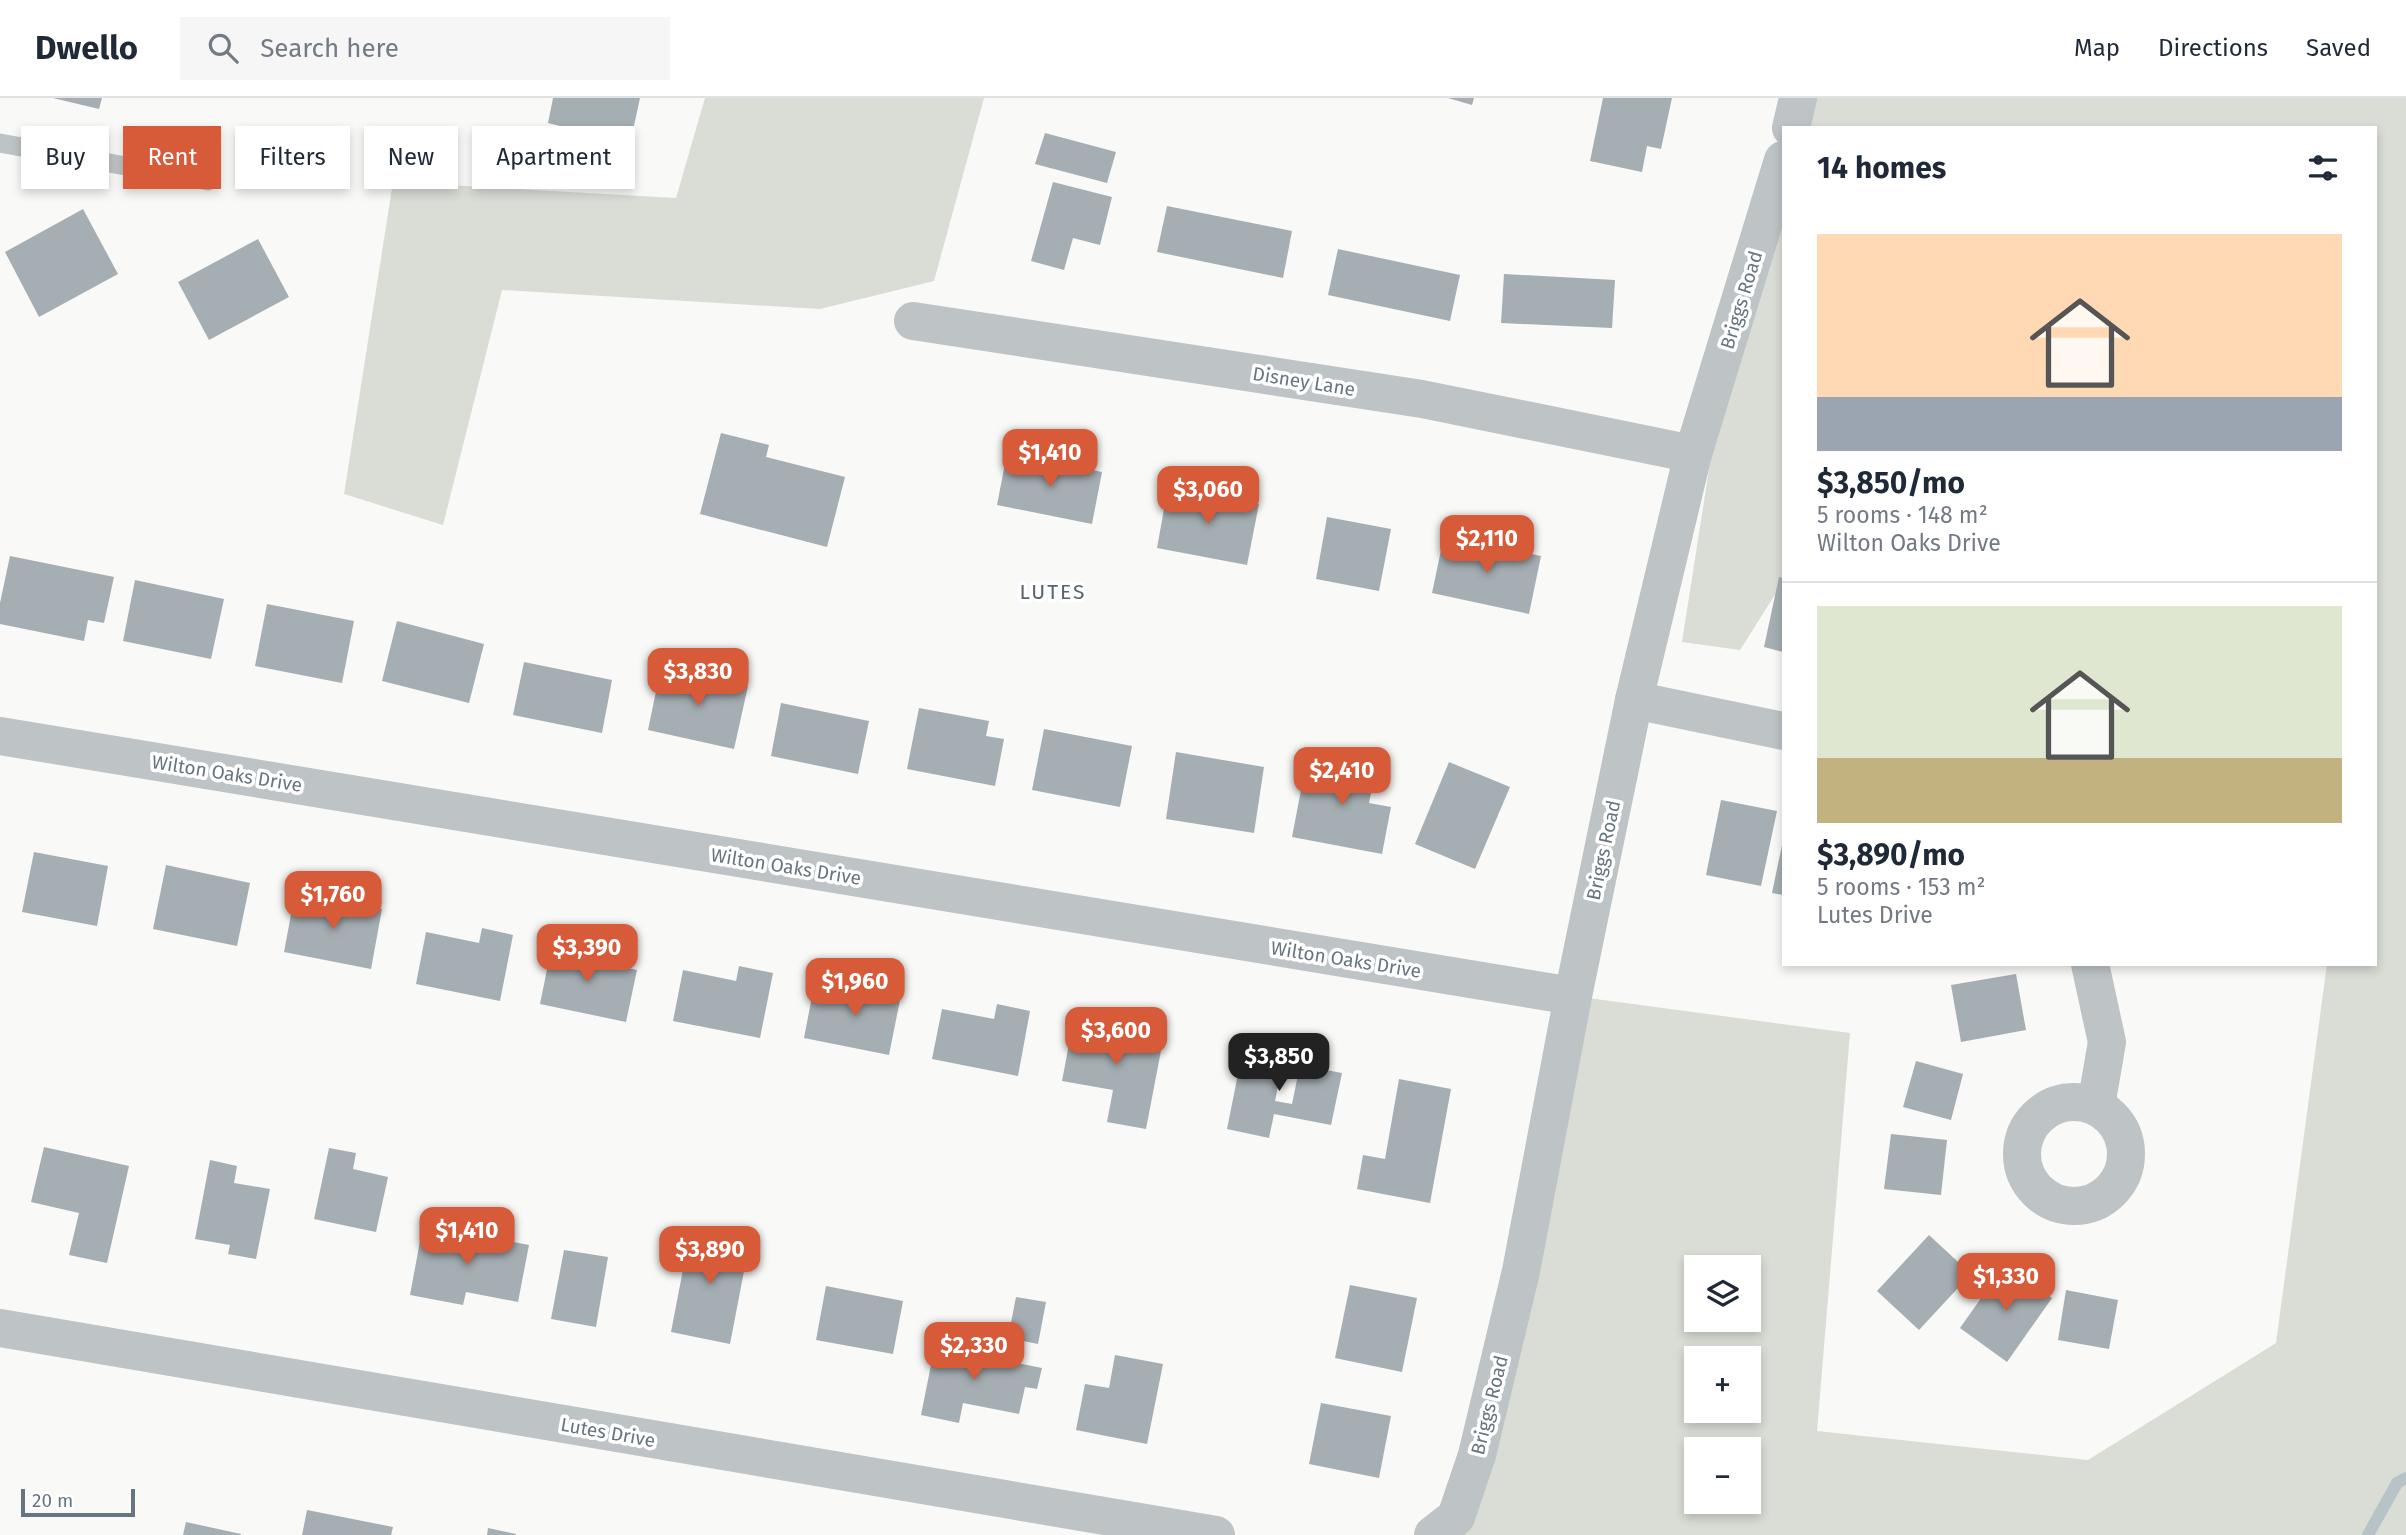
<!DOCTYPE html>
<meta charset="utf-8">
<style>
body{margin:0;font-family:"Fira Sans",sans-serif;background:#f6f6f7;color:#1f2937;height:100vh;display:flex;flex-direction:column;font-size:26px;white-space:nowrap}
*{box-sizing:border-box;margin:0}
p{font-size:23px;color:#747a83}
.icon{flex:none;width:38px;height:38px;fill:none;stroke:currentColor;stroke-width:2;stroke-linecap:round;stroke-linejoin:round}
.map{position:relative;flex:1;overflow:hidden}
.sheet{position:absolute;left:1782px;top:28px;width:595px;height:840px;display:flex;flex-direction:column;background:#fff;border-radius:0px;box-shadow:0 4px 10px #0003}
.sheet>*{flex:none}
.guide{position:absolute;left:21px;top:28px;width:665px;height:63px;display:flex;gap:14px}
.fabs{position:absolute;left:1684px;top:1157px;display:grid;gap:14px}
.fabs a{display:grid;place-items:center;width:77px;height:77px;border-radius:0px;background:#fff;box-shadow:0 4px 10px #0003;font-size:35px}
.scale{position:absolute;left:21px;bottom:18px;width:114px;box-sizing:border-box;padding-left:7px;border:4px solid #66757f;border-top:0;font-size:19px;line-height:24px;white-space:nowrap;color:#66757f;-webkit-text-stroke:5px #fff;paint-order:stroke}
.price{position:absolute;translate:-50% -60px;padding:0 16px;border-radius:14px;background:#d75a39;color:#fff;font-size:23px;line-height:46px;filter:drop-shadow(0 2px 4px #0008)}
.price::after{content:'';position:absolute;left:50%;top:42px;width:21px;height:16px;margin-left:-10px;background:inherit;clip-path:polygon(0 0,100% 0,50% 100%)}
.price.current{background:#222;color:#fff}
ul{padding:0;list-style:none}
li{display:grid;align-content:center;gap:14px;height:371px;padding:0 35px}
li+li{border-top:2px solid #e0e1e3}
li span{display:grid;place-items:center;height:217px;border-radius:0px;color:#555}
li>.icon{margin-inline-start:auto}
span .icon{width:126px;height:126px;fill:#fffc;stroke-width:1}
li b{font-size:30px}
h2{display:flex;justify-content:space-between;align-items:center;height:84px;padding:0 35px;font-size:30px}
.pill{padding:0 24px;border-radius:0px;background:#fff;box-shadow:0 4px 10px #0003;font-size:24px;line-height:63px}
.pill.current{background:#d75a39;color:#fff}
header{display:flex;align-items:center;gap:42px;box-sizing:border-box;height:98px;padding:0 35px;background:#fff;border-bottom:2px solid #e0e1e3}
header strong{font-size:33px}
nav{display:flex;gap:38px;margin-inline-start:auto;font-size:24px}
.search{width:490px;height:63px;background:#f6f6f7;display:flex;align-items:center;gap:18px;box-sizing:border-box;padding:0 24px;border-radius:0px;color:#747a83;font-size:26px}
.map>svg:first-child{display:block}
.green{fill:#d9ddd6;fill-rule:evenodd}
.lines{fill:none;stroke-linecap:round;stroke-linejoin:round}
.stream{stroke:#b7c3c6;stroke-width:12}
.building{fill:#a5aeb3}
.lane{stroke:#bec3c6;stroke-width:19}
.street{stroke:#bec3c6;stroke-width:38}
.labels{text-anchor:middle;stroke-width:7;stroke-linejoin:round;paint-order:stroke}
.street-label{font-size:19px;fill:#66757f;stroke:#fff}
.neighbourhood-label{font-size:21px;letter-spacing:2px;fill:#58636b;stroke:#fff}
</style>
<header>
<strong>Dwello</strong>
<div class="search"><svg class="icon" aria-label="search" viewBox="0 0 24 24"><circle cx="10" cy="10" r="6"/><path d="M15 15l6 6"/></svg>Search here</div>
<nav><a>Map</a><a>Directions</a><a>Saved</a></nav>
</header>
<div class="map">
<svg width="2406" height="1437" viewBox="0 0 2406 1437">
<rect width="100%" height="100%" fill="#f9f9f7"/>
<g class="green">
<polygon points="705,0 984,0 934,183 820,211 502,192 443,427 344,396 393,84 676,100"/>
<path d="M 1792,0 L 2406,0 L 2406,1437 L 1442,1437 L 1573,898 L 1850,935 L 1817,1333 L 2088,1362 L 2276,1245 L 2327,866 L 2375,866 L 2375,30 L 1786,30 ZM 1696,1169 L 1748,1169 L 1748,1222 L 1696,1222 ZM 1696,1260 L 1748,1260 L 1748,1312 L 1696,1312 ZM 1696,1351 L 1748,1351 L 1748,1404 L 1696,1404 Z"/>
<polygon points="1783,40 1783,484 1740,552 1682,544 1710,365"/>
</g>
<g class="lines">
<polyline class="stream" points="2368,1437 2397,1385 2406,1380"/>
</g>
<g class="building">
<polygon points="53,0 102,0 99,11"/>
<polygon points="553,0 640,0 627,60 565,47 568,30 548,25"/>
<polygon points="1448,0 1474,0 1472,7"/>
<polygon points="1603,0 1672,0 1661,51 1647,48 1642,74 1590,63"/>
<polygon points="1045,35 1116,54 1107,85 1035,66"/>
<polygon points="1053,84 1112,99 1100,147 1073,140 1064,172 1031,163"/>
<polygon points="1167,108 1292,133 1283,180 1157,154"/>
<polygon points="83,111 118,176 39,219 5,154"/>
<polygon points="258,141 289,199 209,242 178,184"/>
<polygon points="1338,151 1460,177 1450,223 1328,197"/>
<polygon points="1504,176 1615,182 1612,230 1501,225"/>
<polygon points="721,335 769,347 766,359 845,379 827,449 700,416"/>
<polygon points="1007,355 1102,374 1092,426 997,407"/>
<polygon points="1168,389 1259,406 1247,467 1157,450"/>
<polygon points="1327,419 1391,431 1379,493 1316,481"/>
<polygon points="1444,438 1541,458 1529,516 1432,495"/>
<polygon points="10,458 114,479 104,525 88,522 84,543 0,526 0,505"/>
<polygon points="1779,479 1783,480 1783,554 1764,549"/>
<polygon points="135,482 224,501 211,561 123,543"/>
<polygon points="267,506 354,523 342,585 255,568"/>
<polygon points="397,523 484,546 469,605 382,583"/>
<polygon points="524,564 612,582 602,635 513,617"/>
<polygon points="661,569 748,588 734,651 648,632"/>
<polygon points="781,605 869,623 858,676 771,658"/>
<polygon points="919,610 989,623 986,638 1004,641 995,688 907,671"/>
<polygon points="1044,631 1132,648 1120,709 1032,692"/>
<polygon points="1176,654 1264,669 1254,735 1166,721"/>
<polygon points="1330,656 1377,665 1369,705 1391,709 1382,756 1292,739 1305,671 1326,675"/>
<polygon points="1449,664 1510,689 1475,771 1415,746"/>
<polygon points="1721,702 1777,713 1761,788 1706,777"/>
<polygon points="1782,747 1783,748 1783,797 1772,795"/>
<polygon points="34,754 108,768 97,828 22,814"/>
<polygon points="166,767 250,785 237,848 153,831"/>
<polygon points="295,795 382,811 371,871 284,854"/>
<polygon points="482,830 513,837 500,903 416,886 426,834 479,845"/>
<polygon points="553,842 584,848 581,860 637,872 626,924 540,906"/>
<polygon points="739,868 773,875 760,940 673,923 683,872 736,883"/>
<polygon points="2016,876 2026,932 1961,944 1951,887"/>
<polygon points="869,885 902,892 889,957 804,940 814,888 866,898"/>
<polygon points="997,906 1030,913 1018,978 932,961 942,911 994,921"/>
<polygon points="1074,920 1164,937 1146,1031 1107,1024 1113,992 1062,983"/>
<polygon points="1244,946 1285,954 1275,1003 1292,1006 1300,967 1342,975 1331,1027 1274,1016 1269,1040 1227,1031"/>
<polygon points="1916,963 1963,976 1951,1022 1903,1009"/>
<polygon points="1399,981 1451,991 1430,1105 1357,1091 1363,1057 1385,1061"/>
<polygon points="1891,1036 1947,1042 1941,1097 1884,1091"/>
<polygon points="44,1049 129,1068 107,1165 69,1157 79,1115 31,1104"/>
<polygon points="329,1050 356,1055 353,1071 388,1079 376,1134 314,1121"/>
<polygon points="210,1062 237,1068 234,1085 270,1091 256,1161 228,1156 230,1147 195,1141"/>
<polygon points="423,1127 529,1147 518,1204 466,1194 463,1207 410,1197"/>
<polygon points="691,1130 750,1142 730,1246 671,1234"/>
<polygon points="1929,1137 1971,1176 1919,1232 1877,1193"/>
<polygon points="564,1152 608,1159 596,1229 551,1221"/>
<polygon points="2005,1166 2052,1200 2007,1264 1960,1230"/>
<polygon points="1350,1187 1417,1200 1402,1274 1335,1260"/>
<polygon points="826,1188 903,1203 893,1256 816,1242"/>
<polygon points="2066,1192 2118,1202 2109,1251 2058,1242"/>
<polygon points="1016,1199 1046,1204 1038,1246 1008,1240"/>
<polygon points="937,1237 967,1243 964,1254 1042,1270 1037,1291 1025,1289 1019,1316 963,1305 959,1325 921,1317"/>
<polygon points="1115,1257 1163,1266 1147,1346 1076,1332 1085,1286 1109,1290"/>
<polygon points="1321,1305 1391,1318 1379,1380 1309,1366"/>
<polygon points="307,1412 393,1429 391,1437 302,1437"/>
<polygon points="186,1424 241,1436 241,1437 183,1437"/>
<polygon points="488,1430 516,1436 516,1437 487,1437"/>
</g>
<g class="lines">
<polyline class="lane" points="0,45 208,83"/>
<g class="street">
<polyline points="1791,30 1798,0"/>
<polyline points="913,223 1422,301 1693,356"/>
<polyline points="1634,602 1783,633"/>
<polyline points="0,638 1573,898"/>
<polyline points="2090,866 2107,944 2096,1008"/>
<circle cx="2074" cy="1056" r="52"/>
<polyline points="0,1230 1216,1437"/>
<polyline points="1433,1437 1456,1419 1477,1357 1521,1173 1573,898 1634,602 1693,356 1783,62"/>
</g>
</g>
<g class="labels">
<g class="street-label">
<text transform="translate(1741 202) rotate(-73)" y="7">Briggs Road</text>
<text transform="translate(1304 283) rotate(9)" y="7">Disney Lane</text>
<text transform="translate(227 675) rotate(9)" y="7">Wilton Oaks Drive</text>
<text transform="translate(1603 752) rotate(-78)" y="7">Briggs Road</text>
<text transform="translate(786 768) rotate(9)" y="7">Wilton Oaks Drive</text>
<text transform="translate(1346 861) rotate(9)" y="7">Wilton Oaks Drive</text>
<text transform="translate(1489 1307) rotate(-76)" y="7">Briggs Road</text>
<text transform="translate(608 1334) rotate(10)" y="7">Lutes Drive</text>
</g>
<g class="neighbourhood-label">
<text x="1053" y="501">LUTES</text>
</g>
</g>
</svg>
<div class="fabs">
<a><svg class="icon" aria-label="layers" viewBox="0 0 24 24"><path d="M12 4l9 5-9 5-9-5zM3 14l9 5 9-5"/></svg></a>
<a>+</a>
<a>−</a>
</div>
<div class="scale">20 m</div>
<b class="price" style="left:1050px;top:391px">$1,410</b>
<b class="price" style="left:1208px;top:428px">$3,060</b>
<b class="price" style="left:1487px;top:477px">$2,110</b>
<b class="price" style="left:698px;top:610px">$3,830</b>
<b class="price" style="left:1342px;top:709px">$2,410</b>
<b class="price" style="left:333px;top:833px">$1,760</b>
<b class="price" style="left:587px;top:886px">$3,390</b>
<b class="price" style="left:855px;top:920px">$1,960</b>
<b class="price" style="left:1116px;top:969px">$3,600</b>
<b class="price current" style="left:1279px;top:995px">$3,850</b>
<b class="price" style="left:467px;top:1169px">$1,410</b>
<b class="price" style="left:710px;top:1188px">$3,890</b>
<b class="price" style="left:2006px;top:1215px">$1,330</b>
<b class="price" style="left:974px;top:1284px">$2,330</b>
<div class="guide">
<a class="pill">Buy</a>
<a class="pill current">Rent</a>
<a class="pill">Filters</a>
<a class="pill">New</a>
<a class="pill">Apartment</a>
</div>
<section class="sheet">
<h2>14 homes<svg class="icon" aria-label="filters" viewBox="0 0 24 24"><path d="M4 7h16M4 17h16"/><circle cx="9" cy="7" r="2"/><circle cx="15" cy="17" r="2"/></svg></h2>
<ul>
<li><span style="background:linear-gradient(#ffd9b3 75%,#9aa5b1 0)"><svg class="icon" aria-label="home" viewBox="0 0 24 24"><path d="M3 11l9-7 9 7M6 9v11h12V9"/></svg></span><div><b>$3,850/mo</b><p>5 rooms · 148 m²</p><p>Wilton Oaks Drive</p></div></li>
<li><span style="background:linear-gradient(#dfe7d0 70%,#c2b280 0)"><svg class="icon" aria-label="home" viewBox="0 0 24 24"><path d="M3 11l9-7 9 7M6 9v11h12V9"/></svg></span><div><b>$3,890/mo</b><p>5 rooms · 153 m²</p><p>Lutes Drive</p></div></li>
</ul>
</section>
</div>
